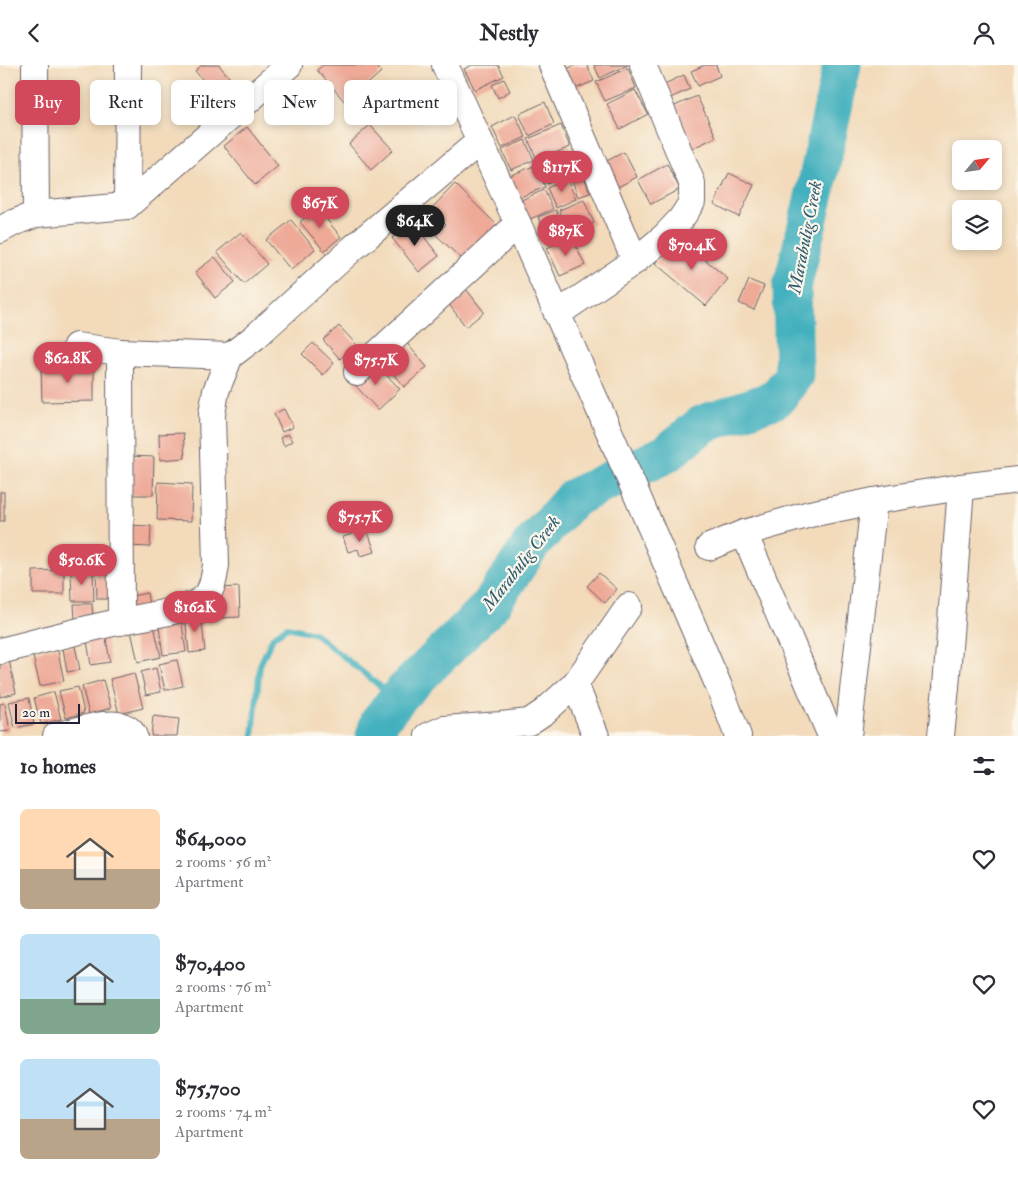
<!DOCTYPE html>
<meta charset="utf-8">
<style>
body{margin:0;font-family:"IM FELL Double Pica",serif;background:#f7f7f7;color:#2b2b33;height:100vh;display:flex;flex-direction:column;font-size:19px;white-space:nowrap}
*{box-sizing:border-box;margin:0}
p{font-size:16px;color:#7c7c81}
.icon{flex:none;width:28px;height:28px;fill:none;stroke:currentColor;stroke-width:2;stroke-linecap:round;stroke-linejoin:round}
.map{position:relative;height:671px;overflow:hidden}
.panel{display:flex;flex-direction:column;background:#fff;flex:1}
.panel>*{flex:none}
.hud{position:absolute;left:15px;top:15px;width:500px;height:45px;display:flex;gap:10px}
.needle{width:32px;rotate:61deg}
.buttons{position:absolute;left:952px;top:75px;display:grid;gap:10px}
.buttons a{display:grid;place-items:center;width:50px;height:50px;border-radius:8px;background:#fff;box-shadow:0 2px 8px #0003;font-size:25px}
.scale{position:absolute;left:15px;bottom:12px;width:65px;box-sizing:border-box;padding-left:5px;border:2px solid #22223b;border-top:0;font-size:14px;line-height:18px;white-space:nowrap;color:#22223b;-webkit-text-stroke:4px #fbf7ec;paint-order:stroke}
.price{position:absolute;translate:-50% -42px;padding:0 11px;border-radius:18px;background:#d1495b;color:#fff;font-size:16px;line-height:32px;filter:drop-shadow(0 1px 2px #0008)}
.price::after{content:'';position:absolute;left:50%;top:30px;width:15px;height:11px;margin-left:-8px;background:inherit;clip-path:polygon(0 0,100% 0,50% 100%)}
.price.selected{background:#222;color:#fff}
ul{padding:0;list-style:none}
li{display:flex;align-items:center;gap:15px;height:125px;padding:0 20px}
li span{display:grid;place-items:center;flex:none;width:140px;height:100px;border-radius:8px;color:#555}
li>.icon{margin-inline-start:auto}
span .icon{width:60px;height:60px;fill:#fffc;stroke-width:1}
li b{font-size:21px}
h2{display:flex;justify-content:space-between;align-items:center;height:60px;padding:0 20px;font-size:21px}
.pill{padding:0 18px;border-radius:8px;background:#fff;box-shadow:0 2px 8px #0003;font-size:18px;line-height:45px}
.pill.selected{background:#d1495b;color:#fff}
header{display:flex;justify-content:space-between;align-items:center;height:65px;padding:0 20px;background:#fff;font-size:22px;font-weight:700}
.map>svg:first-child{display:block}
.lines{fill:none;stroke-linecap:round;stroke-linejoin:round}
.stream{stroke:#42b0be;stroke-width:6}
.river{stroke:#42b0be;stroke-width:39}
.building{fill:#eea997}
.minor-casing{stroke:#6b6267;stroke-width:28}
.minor{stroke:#fff;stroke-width:26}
.labels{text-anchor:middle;stroke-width:4.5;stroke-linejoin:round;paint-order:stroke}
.water-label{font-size:18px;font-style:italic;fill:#2f5b6f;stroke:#fbf7ec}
</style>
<header><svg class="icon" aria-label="back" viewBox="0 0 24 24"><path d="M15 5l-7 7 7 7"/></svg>Nestly<svg class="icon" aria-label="person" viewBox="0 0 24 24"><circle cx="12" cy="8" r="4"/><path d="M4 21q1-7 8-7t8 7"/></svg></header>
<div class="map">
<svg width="1018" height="671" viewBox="0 0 1018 671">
<rect width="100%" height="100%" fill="#fbf7ec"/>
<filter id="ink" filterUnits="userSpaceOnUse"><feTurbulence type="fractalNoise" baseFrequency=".02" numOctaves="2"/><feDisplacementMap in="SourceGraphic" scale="10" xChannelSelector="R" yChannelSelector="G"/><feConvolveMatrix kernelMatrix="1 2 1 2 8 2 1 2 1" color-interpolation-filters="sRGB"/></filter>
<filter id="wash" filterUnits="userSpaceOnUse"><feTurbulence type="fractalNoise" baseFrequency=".0096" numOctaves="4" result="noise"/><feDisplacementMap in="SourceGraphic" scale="20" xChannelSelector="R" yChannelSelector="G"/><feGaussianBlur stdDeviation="1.12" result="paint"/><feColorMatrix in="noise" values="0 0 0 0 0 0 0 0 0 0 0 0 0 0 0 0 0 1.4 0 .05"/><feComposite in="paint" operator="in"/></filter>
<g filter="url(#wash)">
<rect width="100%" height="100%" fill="#f2daba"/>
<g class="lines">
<polyline class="stream" points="253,671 260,600 273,572 287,562 314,568 386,626 402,628"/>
<polyline class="river" points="375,671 380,655 402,628 489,542 531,480 573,433 666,389 703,359 776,334 794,310 792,222 815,128 842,0"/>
</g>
<g id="blocks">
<g class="building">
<polygon points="202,0 219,0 239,24 223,38 195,6"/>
<polygon points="323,0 375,0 381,7 346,38 317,5"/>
<polygon points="472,0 498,0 504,11 475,25 464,4"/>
<polygon points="576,0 587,0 594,16 570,26 562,6"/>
<polygon points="594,0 628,0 600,13"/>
<polygon points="705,0 716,0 720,11 698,21 691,6"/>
<polygon points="628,3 636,23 605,36 596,17"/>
<polygon points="684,10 690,24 666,35 660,21"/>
<polygon points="504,14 510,26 498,33 492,20"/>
<polygon points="635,25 648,49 620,64 607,39"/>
<polygon points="697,31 716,72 689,85 670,43"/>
<polygon points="545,37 554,59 529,71 519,49"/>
<polygon points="515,50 526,72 502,83 492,62"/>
<polygon points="370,60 393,85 371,105 349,79"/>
<polygon points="561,60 570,82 537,95 528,74"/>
<polygon points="247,62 278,101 255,120 224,81"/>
<polygon points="525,75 534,95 511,105 502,85"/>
<polygon points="624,87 637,112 612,125 599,100"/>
<polygon points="563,88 571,109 547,119 538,98"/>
<polygon points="667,99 680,124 651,139 638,115"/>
<polygon points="536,100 545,122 518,133 509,111"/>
<polygon points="729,108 754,120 739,152 714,139"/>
<polygon points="583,109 590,128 578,132 571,113"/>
<polygon points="567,114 576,134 556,143 547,123"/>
<polygon points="455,119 498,161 464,196 436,170 446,159 431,144"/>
<polygon points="544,125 553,144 528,155 519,136"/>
<polygon points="584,135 594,158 569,168 559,145"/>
<polygon points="317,143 341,172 324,186 300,157"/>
<polygon points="556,145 567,172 549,179 538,152"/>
<polygon points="291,155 315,184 291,205 266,175"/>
<polygon points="412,156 439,191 419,207 392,173"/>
<polygon points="685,160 700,171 692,181 677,170"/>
<polygon points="241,167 267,199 244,219 217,187"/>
<polygon points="677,171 728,214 706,241 655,198"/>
<polygon points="572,172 585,200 560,211 547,183"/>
<polygon points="215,192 235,217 215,233 195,207"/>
<polygon points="749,215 764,221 754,245 739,238"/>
<polygon points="463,220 484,247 466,262 445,234"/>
<polygon points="339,261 356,279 340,294 323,275"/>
<polygon points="405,276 427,302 404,322 382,295"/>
<polygon points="313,278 334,298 323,310 302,289"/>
<polygon points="374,297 400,324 378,345 353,318"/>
<polygon points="94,301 94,336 42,337 41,302"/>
<polygon points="284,344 293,362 282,367 274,349"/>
<polygon points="183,368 185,393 160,395 159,369"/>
<polygon points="288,369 292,376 284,381 280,373"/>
<polygon points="129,391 154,392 153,430 128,430"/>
<polygon points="158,417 192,419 191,456 157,455"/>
<rect x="0" y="427" width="4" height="29"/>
<polygon points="127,460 151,461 150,482 126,481"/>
<polygon points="367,464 375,487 360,491 358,484 348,487 343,472"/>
<polygon points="112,504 113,534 97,534 96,505"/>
<polygon points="64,505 64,529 33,529 33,506"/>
<polygon points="71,506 93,506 94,536 72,536"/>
<polygon points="599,508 617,524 605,538 587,521"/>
<polygon points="239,522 240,552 219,553 217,523"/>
<polygon points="147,528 150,545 130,549 127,532"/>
<polygon points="74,539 92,539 93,554 75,555"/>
<polygon points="201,549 205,586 189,588 185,551"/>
<polygon points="181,552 186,587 163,590 158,555"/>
<polygon points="154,561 161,592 138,597 131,566"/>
<polygon points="106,573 110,597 91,600 87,576"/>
<polygon points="75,581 80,605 67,607 63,583"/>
<polygon points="57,582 64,616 40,621 32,587"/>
<polygon points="9,595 16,628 0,632 0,597"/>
<polygon points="177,595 183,621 165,625 159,599"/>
<polygon points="156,603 161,627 146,630 141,607"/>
<polygon points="134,608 143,643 119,649 110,614"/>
<polygon points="103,615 111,643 89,649 82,621"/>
<polygon points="78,622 84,648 66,653 59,626"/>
<polygon points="54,627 61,654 41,659 34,633"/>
<polygon points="29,633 34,659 15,663 9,637"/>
<polygon points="5,638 10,666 0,667 0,639"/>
<polygon points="153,651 179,654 177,671 151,671"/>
</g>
</g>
</g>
<g filter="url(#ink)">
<use href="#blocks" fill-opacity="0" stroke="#6b6267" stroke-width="1"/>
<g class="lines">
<g class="minor-casing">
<g id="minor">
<polyline points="35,0 36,149"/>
<polyline points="445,0 518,159 633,421 720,624 738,671"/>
<polyline points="552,0 635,196"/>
<polyline points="127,141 128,0"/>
<polyline points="0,165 13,158 36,149 127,141 289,0"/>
<polyline points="557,249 635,196 665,171 681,154 692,137 692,118 643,0"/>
<polyline points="76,281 120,287 230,291"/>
<polyline points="120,287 121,557"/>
<polyline points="357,307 518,159"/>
<polyline points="744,468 831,671"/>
<polyline points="709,482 744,468 810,449 874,436 961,422 1018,415"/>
<path d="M 0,586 C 41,576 81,565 122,556 C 142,552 188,546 203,534 C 213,526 214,512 216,500 L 212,349 L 216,326 L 230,291 L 255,272 L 352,184 L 480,76"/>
<polyline points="575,619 629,541"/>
<path d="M 56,671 C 72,667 103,657 118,660 C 125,661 131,665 134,671"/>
<polyline points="428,671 444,664 501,660 529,657 544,647 575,619 596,671"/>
<polyline points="848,671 874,436"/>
<polyline points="941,671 946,622 961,422"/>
</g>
</g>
<use href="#minor" class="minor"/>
</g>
</g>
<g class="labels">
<g class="water-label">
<text transform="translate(805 172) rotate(-79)" y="6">Marabulig Creek</text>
<text transform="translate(521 498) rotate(-52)" y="6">Marabulig Creek</text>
</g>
</g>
</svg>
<div class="buttons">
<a><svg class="needle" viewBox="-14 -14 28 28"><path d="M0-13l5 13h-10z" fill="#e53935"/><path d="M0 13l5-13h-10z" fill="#7c7c81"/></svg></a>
<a><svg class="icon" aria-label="layers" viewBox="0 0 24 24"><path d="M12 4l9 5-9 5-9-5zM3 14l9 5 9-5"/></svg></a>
</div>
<div class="scale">20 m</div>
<b class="price" style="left:562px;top:128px">$117K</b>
<b class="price" style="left:320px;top:164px">$67K</b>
<b class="price selected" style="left:415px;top:182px">$64K</b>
<b class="price" style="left:566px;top:192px">$87K</b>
<b class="price" style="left:692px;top:206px">$70.4K</b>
<b class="price" style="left:68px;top:319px">$62.8K</b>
<b class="price" style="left:376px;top:321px">$75.7K</b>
<b class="price" style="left:360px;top:478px">$75.7K</b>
<b class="price" style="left:82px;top:521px">$50.6K</b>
<b class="price" style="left:195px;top:568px">$162K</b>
<div class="hud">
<a class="pill selected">Buy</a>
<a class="pill">Rent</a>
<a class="pill">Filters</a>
<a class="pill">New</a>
<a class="pill">Apartment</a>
</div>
</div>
<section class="panel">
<h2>10 homes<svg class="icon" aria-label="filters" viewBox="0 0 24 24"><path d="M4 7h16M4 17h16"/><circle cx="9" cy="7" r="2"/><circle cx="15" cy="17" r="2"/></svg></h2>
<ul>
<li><span style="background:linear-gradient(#ffd9b3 60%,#b9a48a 0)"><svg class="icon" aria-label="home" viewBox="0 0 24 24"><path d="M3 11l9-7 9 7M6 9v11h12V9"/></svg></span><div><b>$64,000</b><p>2 rooms · 56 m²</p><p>Apartment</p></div><svg class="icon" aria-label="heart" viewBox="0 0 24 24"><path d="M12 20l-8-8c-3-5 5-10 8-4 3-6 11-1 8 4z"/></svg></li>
<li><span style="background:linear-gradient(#bfe0f5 65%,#7fa58c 0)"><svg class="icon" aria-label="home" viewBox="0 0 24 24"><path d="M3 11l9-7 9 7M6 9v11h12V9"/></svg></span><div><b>$70,400</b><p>2 rooms · 76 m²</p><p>Apartment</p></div><svg class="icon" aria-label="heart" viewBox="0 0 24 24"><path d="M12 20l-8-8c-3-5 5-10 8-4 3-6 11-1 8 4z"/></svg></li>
<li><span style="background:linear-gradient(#bfe0f5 60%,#b9a48a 0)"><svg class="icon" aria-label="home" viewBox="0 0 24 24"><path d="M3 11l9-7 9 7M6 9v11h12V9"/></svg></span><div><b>$75,700</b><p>2 rooms · 74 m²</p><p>Apartment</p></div><svg class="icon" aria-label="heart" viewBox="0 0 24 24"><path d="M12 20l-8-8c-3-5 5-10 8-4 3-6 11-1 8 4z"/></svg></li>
</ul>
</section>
